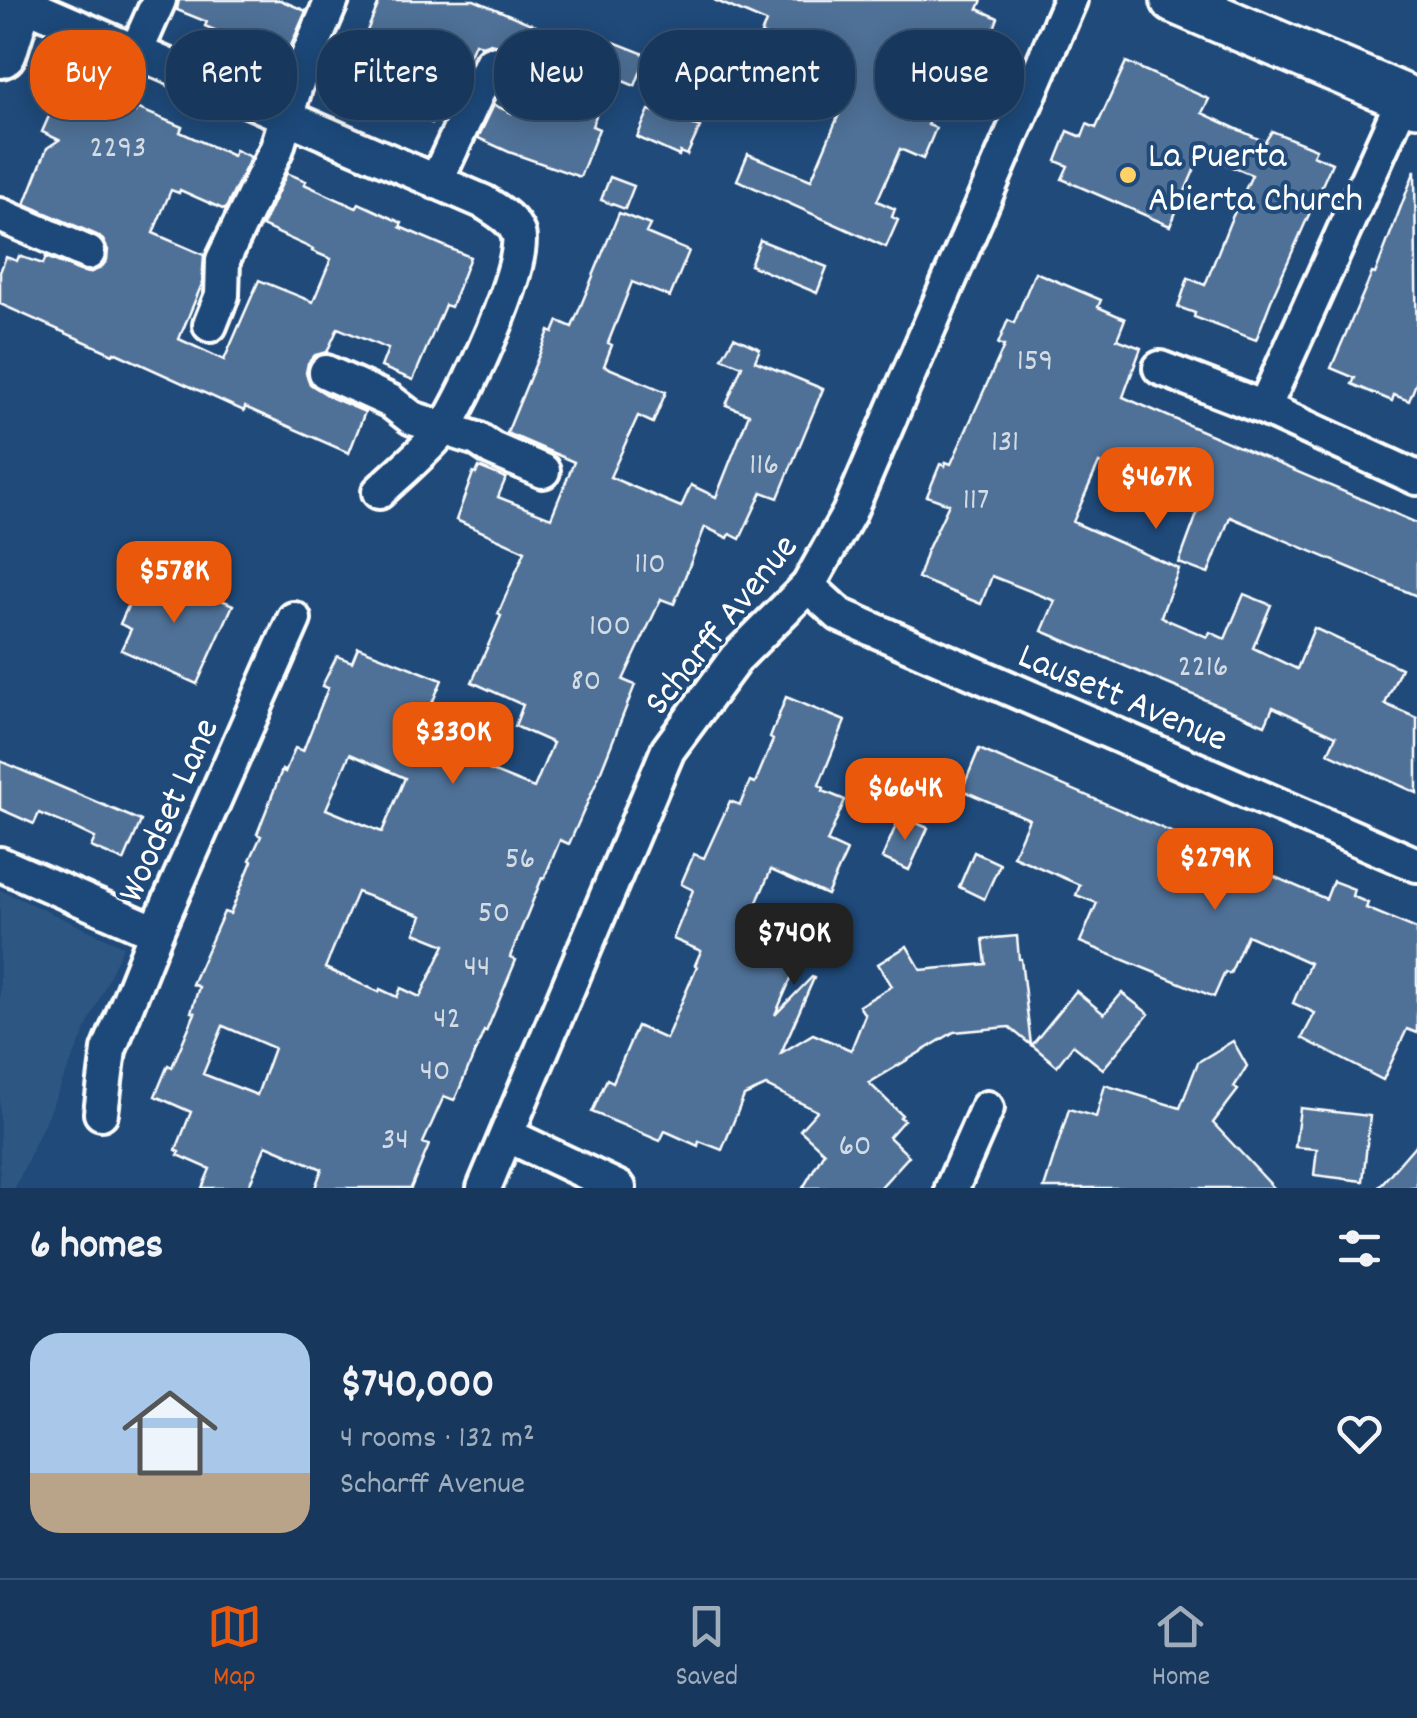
<!DOCTYPE html>
<meta charset="utf-8">
<style>
body{margin:0;font-family:Dekko,sans-serif;background:#244365;color:#f1f3f6;height:100vh;display:flex;flex-direction:column;font-size:38px;white-space:nowrap}
*{box-sizing:border-box;margin:0}
p{font-size:32px;color:#9eacbb}
.icon{flex:none;width:55px;height:55px;fill:none;stroke:currentColor;stroke-width:2;stroke-linecap:round;stroke-linejoin:round}
.map{position:relative;height:1188px;overflow:hidden}
.sheet{display:flex;flex-direction:column;background:#17385c;flex:1}
.sheet>*{flex:none}
.banner{position:absolute;left:30px;top:30px;width:1358px;height:90px;display:flex;gap:20px}
.price{position:absolute;translate:-50% -85px;padding:0 22px;border-radius:20px;background:#ea580c;color:#fff;font-size:32px;line-height:65px;filter:drop-shadow(0 2px 5px #0008)}
.price::after{content:'';position:absolute;left:50%;top:60px;width:30px;height:22px;margin-left:-15px;background:inherit;clip-path:polygon(0 0,100% 0,50% 100%)}
.price.active{background:#222;color:#fff}
ul{padding:0;list-style:none}
li{display:flex;align-items:center;gap:30px;height:250px;padding:0 30px}
li+li{border-top:2px solid #365272}
li span{display:grid;place-items:center;flex:none;width:280px;height:200px;border-radius:30px;color:#555}
li>.icon{margin-inline-start:auto}
span .icon{width:120px;height:120px;fill:#fffc;stroke-width:1}
li b{font-size:42px}
h2{display:flex;justify-content:space-between;align-items:center;height:120px;padding:0 30px;font-size:42px}
.tag{padding:0 35px;border-radius:40px;background:#17385c;box-shadow:0 5px 25px #0003,0 0 0 2px #365272;font-size:35px;line-height:90px}
.tag.active{background:#ea580c;color:#fff}
.dock{display:flex;justify-content:space-around;align-items:center;height:140px;border-top:2px solid #365272;background:#17385c;font-size:28px;color:#9eacbb}
.dock a{display:grid;justify-items:center;gap:5px}
.dock .active{color:#ea580c}
.map>svg:first-child{display:block}
.built{fill:#2e5683}
.building{fill:#507197;stroke:#fff;stroke-width:2.5;fill-rule:evenodd}
.lines{fill:none;stroke-linecap:round;stroke-linejoin:round}
.street-casing{stroke:#fff;stroke-width:40}
.secondary-casing{stroke:#fff;stroke-width:52}
.primary-casing{stroke:#fff;stroke-width:60}
.street{stroke:#1f4a7a;stroke-width:32}
.secondary{stroke:#1f4a7a;stroke-width:45}
.primary{stroke:#1f4a7a;stroke-width:52}
.poi-dot{fill:#ffd166;stroke:#1f4a7a;stroke-width:4}
.labels{text-anchor:middle;stroke-width:8;stroke-linejoin:round;paint-order:stroke}
.number-label{font-size:32px;fill:#d3dce5}
.poi-label{font-size:38px;fill:#fff;stroke:#1f4a7a;text-anchor:start}
.street-label{font-size:38px;fill:#fff;stroke:#1f4a7a}
</style>
<div class="map">
<svg width="1417" height="1188" viewBox="0 0 1417 1188">
<rect width="100%" height="100%" fill="#1f4a7a"/>
<filter id="ink" filterUnits="userSpaceOnUse"><feTurbulence type="fractalNoise" baseFrequency=".01" numOctaves="2"/><feDisplacementMap in="SourceGraphic" scale="20" xChannelSelector="R" yChannelSelector="G"/><feConvolveMatrix kernelMatrix="1 2 1 2 8 2 1 2 1" color-interpolation-filters="sRGB"/></filter>
<g filter="url(#ink)">
<polygon class="built" points="0,890 123,946 15,1188 0,1188"/>
<g class="building">
<polygon points="179,0 280,0 306,11 286,57 282,55 280,58 205,26 207,22 177,10"/>
<polygon points="380,0 474,0 608,56 614,42 647,55 635,86 611,76 592,126 599,129 580,177 509,152 478,138 494,105 512,113 532,66 509,56 507,51 498,45 490,43 482,46 475,43 441,123 433,120 432,123 355,92 357,86 323,72 337,38 360,48"/>
<polygon points="714,0 982,0 978,9 998,18 988,44 974,39 968,56 957,52 928,125 936,128 923,159 900,149 877,201 895,209 892,217 898,220 886,247 737,180 748,154 811,180 854,79 831,70 833,64 761,34 766,22"/>
<polygon points="1126,62 1209,99 1202,113 1265,142 1272,131 1316,149 1313,155 1332,163 1274,293 1256,340 1194,317 1195,313 1178,307 1188,278 1205,285 1230,222 1252,175 1201,154 1170,226 1062,179 1068,166 1056,161 1068,131 1082,137 1087,124 1096,128"/>
<polygon points="64,82 135,112 137,108 182,127 180,132 233,156 235,150 251,157 225,210 180,190 179,193 171,190 153,233 204,255 202,284 179,339 224,360 259,280 313,302 331,259 312,251 313,249 262,226 287,173 306,181 304,184 356,208 359,203 402,223 400,227 470,257 451,307 445,305 413,380 381,367 388,349 338,328 327,352 315,355 308,363 306,373 310,384 332,398 365,412 349,453 245,407 244,411 114,352 113,354 0,304 0,272 6,257 17,261 19,256 43,264 46,257 80,271 89,273 101,268 107,260 108,250 103,240 97,235 25,204 47,148 59,140 42,132"/>
<polygon points="649,110 700,127 687,155 680,152 679,156 637,137"/>
<polygon points="1415,170 1417,381 1409,401 1394,395 1392,401 1352,384 1355,378 1331,368 1372,273 1375,274"/>
<polygon points="610,177 634,186 625,209 601,200"/>
<path d="M 619,213 L 650,225 L 646,233 L 689,251 L 670,297 L 632,282 L 608,343 L 612,345 L 604,366 L 666,392 L 653,423 L 638,416 L 610,477 L 681,507 L 691,485 L 716,497 L 749,414 L 726,405 L 742,366 L 722,358 L 734,337 L 760,349 L 755,361 L 823,389 L 778,498 L 762,492 L 740,539 L 730,534 L 728,538 L 705,527 L 674,604 L 661,599 L 623,680 L 635,685 L 597,781 L 569,844 L 560,840 L 544,879 L 542,878 L 510,957 L 516,960 L 486,1032 L 484,1031 L 456,1097 L 454,1100 L 444,1096 L 423,1143 L 429,1145 L 411,1188 L 315,1188 L 322,1169 L 266,1145 L 248,1188 L 202,1188 L 210,1169 L 178,1155 L 180,1152 L 176,1150 L 191,1112 L 155,1096 L 168,1065 L 172,1067 L 195,1013 L 191,1012 L 199,987 L 192,984 L 224,912 L 230,914 L 252,861 L 250,860 L 261,836 L 257,834 L 282,770 L 285,772 L 295,748 L 303,751 L 328,688 L 322,686 L 337,656 L 352,662 L 358,647 L 442,680 L 424,722 L 430,724 L 428,730 L 492,757 L 487,769 L 534,788 L 553,743 L 515,726 L 523,705 L 472,682 L 501,616 L 498,614 L 525,551 L 456,520 L 473,473 L 476,474 L 479,467 L 506,478 L 498,497 L 551,518 L 574,462 L 507,433 L 549,331 L 553,333 L 558,321 L 572,327 ZM 350,754 L 405,778 L 382,832 L 326,809 ZM 357,892 L 422,916 L 415,933 L 445,945 L 420,997 L 401,988 L 397,997 L 380,989 L 379,992 L 325,968 ZM 223,1026 L 274,1048 L 257,1095 L 203,1074 Z"/>
<polygon points="760,240 827,267 817,293 750,265"/>
<polygon points="1035,272 1101,300 1098,307 1125,319 1117,339 1141,348 1123,397 1417,523 1417,596 1230,517 1208,574 1179,563 1200,506 1099,463 1073,522 1179,569 1161,616 1167,620 1207,637 1210,632 1225,639 1244,594 1271,605 1253,648 1297,669 1314,628 1401,668 1385,704 1417,718 1417,793 1328,753 1336,736 1273,707 1265,725 1042,631 1055,601 992,576 981,604 918,578 926,553 949,504 927,496 940,464 945,466 946,462 951,464 1004,346 998,344 1008,320 1014,323"/>
<polygon points="157,571 233,605 197,684 121,650 131,629 120,624 137,586 148,591"/>
<polygon points="786,697 845,721 819,785 824,788 823,791 845,800 827,842 847,851 827,895 771,870 743,934 800,958 775,1015 812,977 814,978 781,1053 813,1034 851,1050 865,1015 859,1006 892,986 878,964 907,946 921,970 986,964 983,939 1017,936 1019,959 1021,959 1031,1045 1009,1027 954,1032 869,1083 902,1115 900,1117 904,1120 889,1137 909,1156 880,1188 803,1188 824,1152 800,1130 817,1111 766,1086 744,1096 722,1150 699,1141 698,1146 665,1131 660,1141 592,1112 607,1079 613,1082 637,1026 666,1039 697,966 695,965 701,951 673,939 693,890 681,884 694,854 704,858 730,801 740,805 750,781 755,783 773,740 770,738"/>
<polygon points="979,749 1326,899 1333,881 1354,889 1352,896 1368,903 1366,908 1417,929 1417,1033 1407,1029 1383,1080 1302,1038 1315,1013 1293,1003 1310,963 1247,935 1230,974 1225,972 1214,997 1080,942 1097,903 1076,895 1080,885 1013,856 1029,819 962,790"/>
<polygon points="0,761 141,821 124,861 91,847 95,838 68,825 39,813 34,824 0,809"/>
<polygon points="900,816 928,828 909,870 882,858"/>
<polygon points="974,852 1000,864 984,899 959,887"/>
<polygon points="1076,991 1104,1014 1122,993 1149,1014 1103,1069 1073,1045 1057,1066 1032,1045"/>
<polygon points="1233,1041 1247,1066 1234,1087 1238,1090 1213,1123 1274,1188 1044,1188 1069,1109 1096,1117 1105,1085 1180,1108 1198,1062"/>
<polygon points="1300,1108 1370,1116 1363,1181 1314,1175 1317,1149 1295,1147"/>
<polygon points="1417,1143 1417,1188 1378,1188"/>
</g>
<g class="lines">
<g class="street-casing">
<g id="street">
<path d="M 16,0 L 484,202 C 496,210 512,218 518,233 C 529,261 464,400 445,427 C 429,448 399,473 379,492"/>
<polyline points="136,52 159,0"/>
<polyline points="436,182 491,63"/>
<polyline points="0,215 88,253"/>
<polyline points="210,325 222,295 223,260 277,148 296,85 332,0"/>
<polyline points="1160,368 1264,408 1417,478"/>
<polyline points="326,372 390,401 412,418 477,439 492,449 543,471"/>
<polyline points="1264,408 1404,97"/>
<polyline points="808,586 840,615 1417,865"/>
<polyline points="0,864 156,932"/>
<polyline points="101,1113 109,1050 156,932 294,619"/>
<polyline points="507,1135 619,1188"/>
<polyline points="484,1188 668,750 736,658 808,586 849,513 1070,0"/>
<polyline points="952,1188 987,1108"/>
</g>
</g>
<g class="secondary-casing">
<polyline id="secondary" points="1174,0 1417,103"/>
</g>
<g class="primary-casing">
<polyline id="primary" points="0,51 16,0"/>
</g>
<use href="#street" class="street"/>
<use href="#secondary" class="secondary"/>
<use href="#primary" class="primary"/>
</g>
</g>
<circle class="poi-dot" cx="1128" cy="175" r="10"/>
<g class="labels">
<g class="number-label">
<text x="118" y="156">2293</text>
<text x="1035" y="369">159</text>
<text x="1005" y="450">131</text>
<text x="764" y="473">116</text>
<text x="976" y="508">117</text>
<text x="650" y="572">110</text>
<text x="610" y="634">100</text>
<text x="1203" y="675">2216</text>
<text x="586" y="689">80</text>
<text x="520" y="867">56</text>
<text x="494" y="921">50</text>
<text x="477" y="975">44</text>
<text x="447" y="1027">42</text>
<text x="435" y="1079">40</text>
<text x="395" y="1148">34</text>
<text x="855" y="1154">60</text>
</g>
<g class="poi-label">
<text x="1148" y="166">La Puerta<tspan x="1148" dy="44">Abierta Church</tspan></text>
</g>
<g class="street-label">
<text transform="translate(719 623) rotate(-51)" y="13">Scharff Avenue</text>
<text transform="translate(1124 695) rotate(23)" y="13">Lausett Avenue</text>
<text transform="translate(166 809) rotate(-66)" y="13">Woodset Lane</text>
</g>
</g>
</svg>
<b class="price" style="left:1156px;top:532px">$467K</b>
<b class="price" style="left:174px;top:626px">$578K</b>
<b class="price" style="left:453px;top:787px">$330K</b>
<b class="price" style="left:905px;top:843px">$664K</b>
<b class="price" style="left:1215px;top:913px">$279K</b>
<b class="price active" style="left:794px;top:988px">$740K</b>
<div class="banner">
<a class="tag active">Buy</a>
<a class="tag">Rent</a>
<a class="tag">Filters</a>
<a class="tag">New</a>
<a class="tag">Apartment</a>
<a class="tag">House</a>
</div>
</div>
<section class="sheet">
<h2>6 homes<svg class="icon" aria-label="filters" viewBox="0 0 24 24"><path d="M4 7h16M4 17h16"/><circle cx="9" cy="7" r="2"/><circle cx="15" cy="17" r="2"/></svg></h2>
<ul>
<li><span style="background:linear-gradient(#a9c7e8 70%,#b9a48a 0)"><svg class="icon" aria-label="home" viewBox="0 0 24 24"><path d="M3 11l9-7 9 7M6 9v11h12V9"/></svg></span><div><b>$740,000</b><p>4 rooms · 132 m²</p><p>Scharff Avenue</p></div><svg class="icon" aria-label="heart" viewBox="0 0 24 24"><path d="M12 20l-8-8c-3-5 5-10 8-4 3-6 11-1 8 4z"/></svg></li>
</ul>
</section>
<nav class="dock">
<a class="active"><svg class="icon" aria-label="map" viewBox="0 0 24 24"><path d="M3 6l6-2 6 2 6-2v14l-6 2-6-2-6 2zM9 4v14M15 6v14"/></svg>Map</a>
<a><svg class="icon" aria-label="saved" viewBox="0 0 24 24"><path d="M7 4h10v16l-5-4-5 4z"/></svg>Saved</a>
<a><svg class="icon" aria-label="home" viewBox="0 0 24 24"><path d="M3 11l9-7 9 7M6 9v11h12V9"/></svg>Home</a>
</nav>
